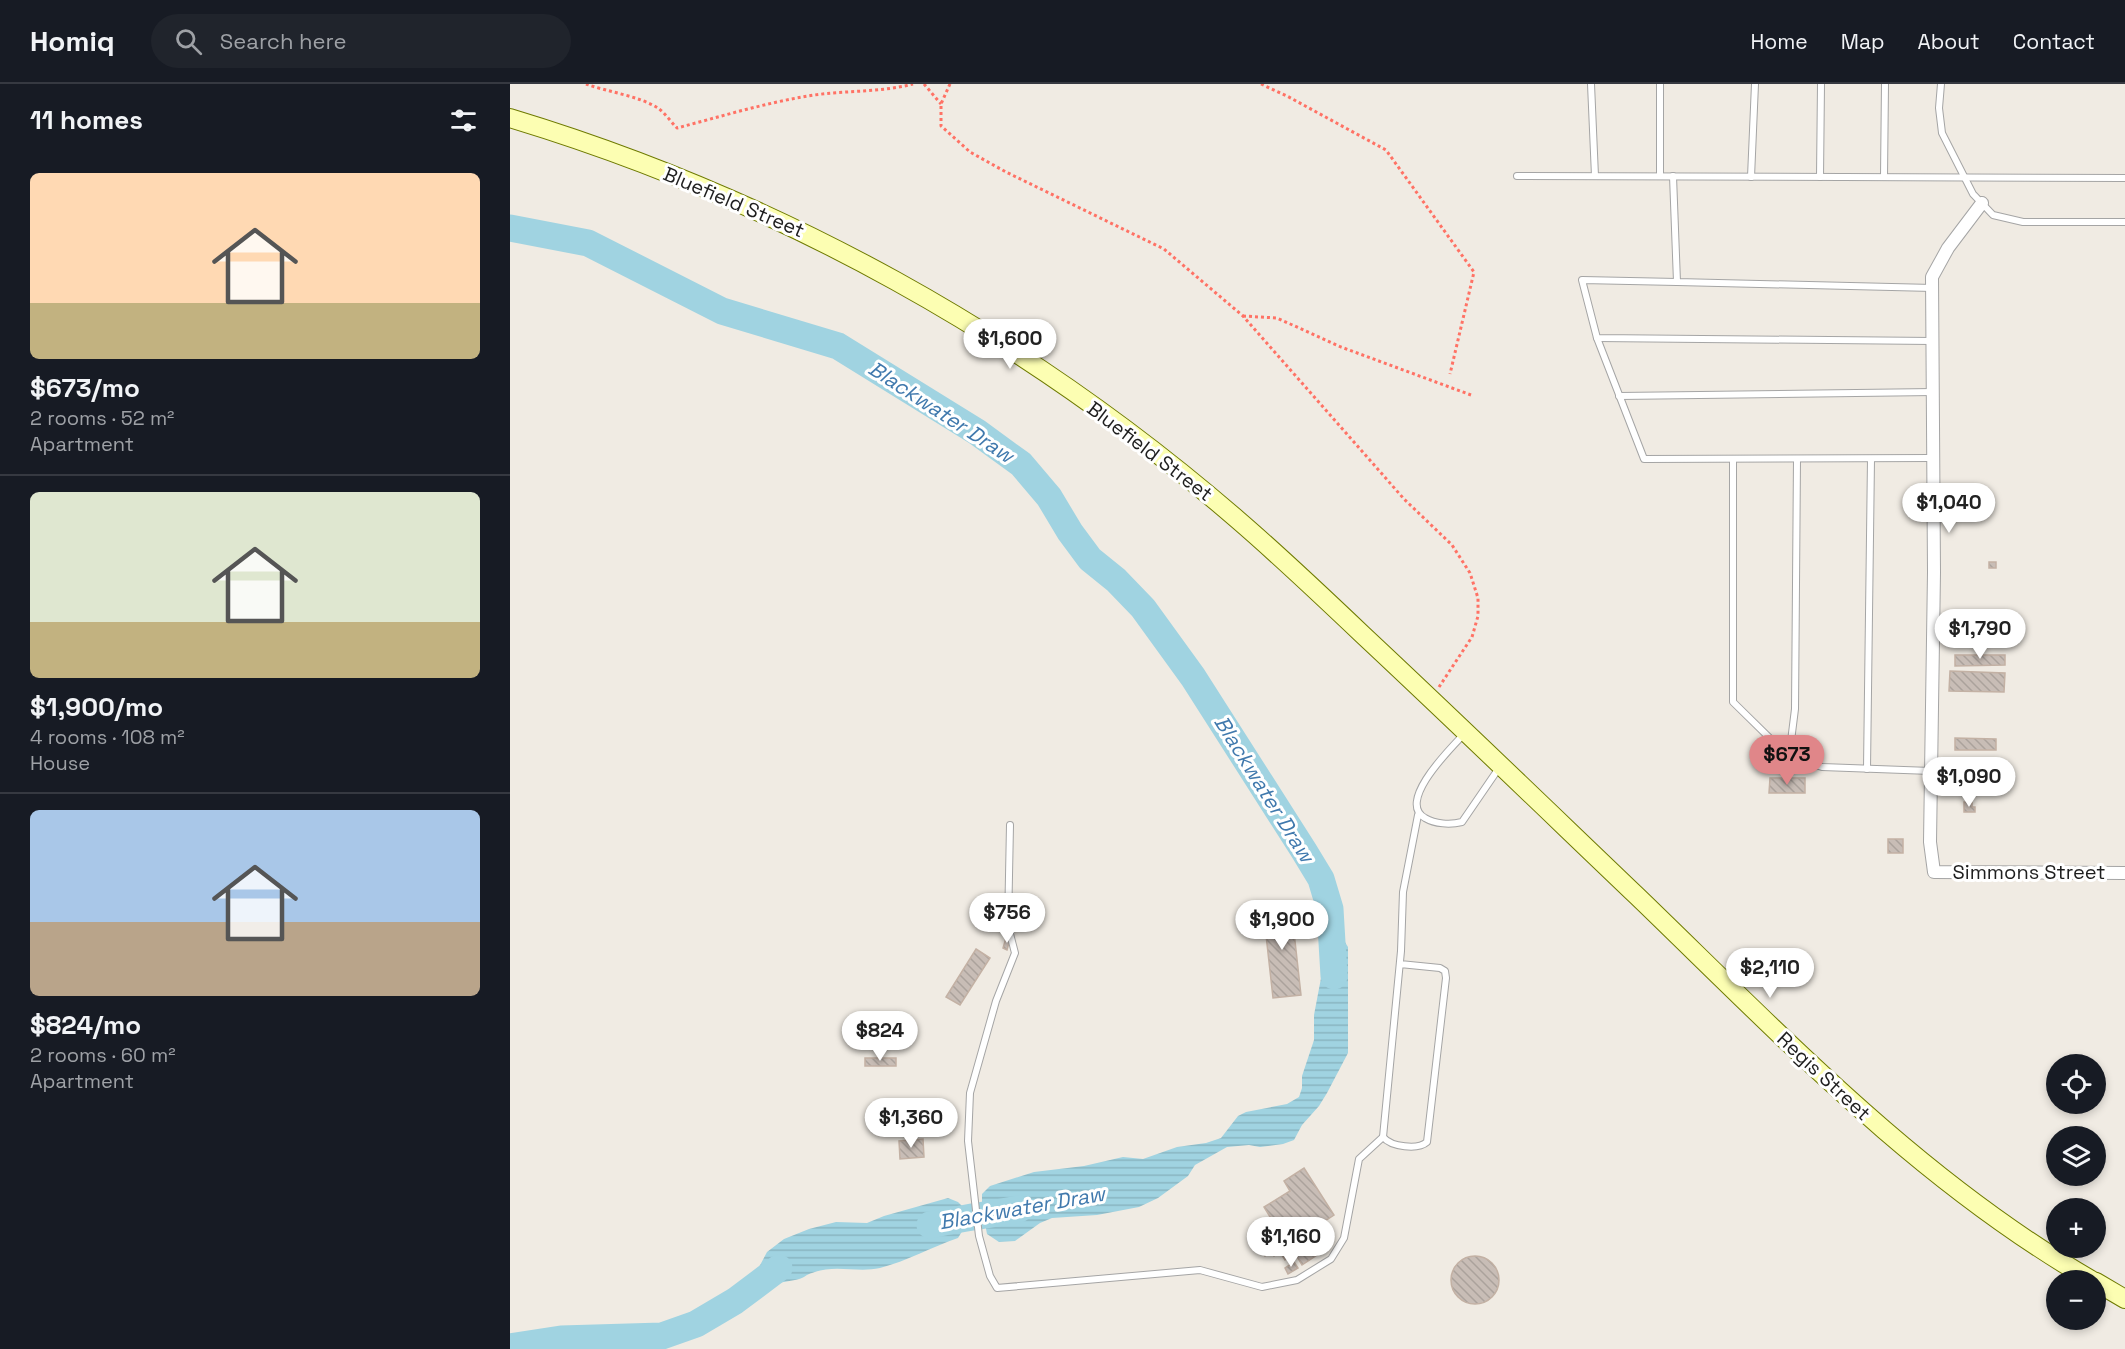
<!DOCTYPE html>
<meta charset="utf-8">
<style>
body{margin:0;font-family:"Space Grotesk",sans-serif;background:#20242c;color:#f1f3f6;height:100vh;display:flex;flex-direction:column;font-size:22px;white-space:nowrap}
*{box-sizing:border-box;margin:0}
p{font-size:20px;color:#9ea1a6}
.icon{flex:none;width:33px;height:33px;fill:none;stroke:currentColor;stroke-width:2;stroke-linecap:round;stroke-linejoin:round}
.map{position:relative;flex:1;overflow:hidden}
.drawer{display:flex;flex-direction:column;background:#171b24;width:510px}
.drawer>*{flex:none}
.buttons{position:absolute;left:1536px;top:970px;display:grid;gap:12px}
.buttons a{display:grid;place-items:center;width:60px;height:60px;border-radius:50%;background:#171b24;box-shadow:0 3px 9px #0003;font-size:30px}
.price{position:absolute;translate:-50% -51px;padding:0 14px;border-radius:21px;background:#fff;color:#222;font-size:20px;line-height:39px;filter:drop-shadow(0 2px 3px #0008)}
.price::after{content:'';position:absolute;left:50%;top:36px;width:18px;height:14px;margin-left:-9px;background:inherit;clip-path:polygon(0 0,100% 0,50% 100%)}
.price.on{background:#e08689;color:#111}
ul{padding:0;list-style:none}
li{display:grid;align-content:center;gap:12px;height:318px;padding:0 30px}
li+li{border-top:2px solid #363941}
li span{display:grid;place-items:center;height:186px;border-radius:9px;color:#555}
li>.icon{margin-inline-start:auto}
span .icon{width:108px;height:108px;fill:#fffc;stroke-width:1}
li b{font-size:26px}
h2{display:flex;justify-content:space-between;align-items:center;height:72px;padding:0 30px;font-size:26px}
header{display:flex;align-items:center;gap:36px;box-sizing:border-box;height:84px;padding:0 30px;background:#171b24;border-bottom:2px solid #363941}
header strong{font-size:28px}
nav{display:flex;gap:33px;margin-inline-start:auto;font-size:21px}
.search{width:420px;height:54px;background:#20242c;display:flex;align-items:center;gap:15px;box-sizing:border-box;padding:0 21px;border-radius:33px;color:#9ea1a6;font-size:22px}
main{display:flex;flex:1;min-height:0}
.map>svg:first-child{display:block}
.water{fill:url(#water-rules)}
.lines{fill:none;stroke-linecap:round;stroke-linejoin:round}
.river{stroke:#a0d3e1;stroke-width:27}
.building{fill:url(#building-back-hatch);stroke:#c3b1a4;stroke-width:1.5}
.service-casing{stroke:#a5a5a5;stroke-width:8}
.minor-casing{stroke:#a5a5a5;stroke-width:14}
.secondary-casing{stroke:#6e7a00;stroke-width:20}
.path{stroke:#ff7265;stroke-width:3;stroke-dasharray:3 3;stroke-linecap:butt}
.service{stroke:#fff;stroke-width:6}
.minor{stroke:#fff;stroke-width:12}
.secondary{stroke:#fcfeb2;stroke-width:18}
.labels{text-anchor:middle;stroke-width:6;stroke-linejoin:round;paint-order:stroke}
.street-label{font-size:20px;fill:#1e1e1e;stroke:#fff}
.water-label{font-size:21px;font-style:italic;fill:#4079ad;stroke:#fff}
</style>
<header>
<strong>Homiq</strong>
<div class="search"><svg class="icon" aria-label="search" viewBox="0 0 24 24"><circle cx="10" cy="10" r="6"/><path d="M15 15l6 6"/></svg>Search here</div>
<nav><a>Home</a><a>Map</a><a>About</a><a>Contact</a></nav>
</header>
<main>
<section class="drawer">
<h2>11 homes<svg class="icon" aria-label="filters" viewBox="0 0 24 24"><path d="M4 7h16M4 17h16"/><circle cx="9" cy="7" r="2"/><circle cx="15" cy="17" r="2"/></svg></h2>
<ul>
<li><span style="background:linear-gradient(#ffd9b3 70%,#c2b280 0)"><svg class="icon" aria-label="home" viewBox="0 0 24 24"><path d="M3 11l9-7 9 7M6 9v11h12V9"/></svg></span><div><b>$673/mo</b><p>2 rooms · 52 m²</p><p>Apartment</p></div></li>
<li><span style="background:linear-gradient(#dfe7d0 70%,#c2b280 0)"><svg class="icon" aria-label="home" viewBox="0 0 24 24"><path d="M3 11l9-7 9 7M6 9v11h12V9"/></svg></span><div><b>$1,900/mo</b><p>4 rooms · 108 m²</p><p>House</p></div></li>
<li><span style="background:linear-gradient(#a9c7e8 60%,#b9a48a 0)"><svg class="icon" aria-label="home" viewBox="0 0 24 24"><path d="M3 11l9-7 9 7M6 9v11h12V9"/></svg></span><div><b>$824/mo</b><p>2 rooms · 60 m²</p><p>Apartment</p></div></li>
</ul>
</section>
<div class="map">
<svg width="1615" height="1265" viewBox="0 0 1615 1265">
<defs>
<pattern id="water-rules" width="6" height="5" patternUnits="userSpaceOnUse" patternTransform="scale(1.5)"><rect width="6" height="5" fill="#a0d3e1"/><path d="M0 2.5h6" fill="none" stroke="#89b5c1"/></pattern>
<pattern id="building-back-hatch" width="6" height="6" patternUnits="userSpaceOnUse" patternTransform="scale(1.5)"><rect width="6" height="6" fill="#c8bdb6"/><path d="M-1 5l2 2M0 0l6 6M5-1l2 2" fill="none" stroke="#aba29c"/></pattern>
</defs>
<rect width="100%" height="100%" fill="#f0ebe3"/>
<g class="water">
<polygon points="822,855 833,855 838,863 838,969 817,1009 809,1022 792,1041 784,1056 773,1060 750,1063 739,1061 717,1063 685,1081 678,1092 648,1114 629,1123 587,1131 542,1134 530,1139 505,1157 489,1158 477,1150 472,1124 472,1110 480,1102 524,1088 574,1082 613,1073 633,1075 667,1063 696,1059 711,1054 728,1032 736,1028 777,1020 789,1013 792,1004 792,992 804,956 804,931 815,873 814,859"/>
<path d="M 438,1114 L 448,1118 L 456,1126 L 456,1141 L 448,1154 C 422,1163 397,1177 370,1184 C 347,1189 324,1180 302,1189 C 297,1190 294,1194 289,1195 C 282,1197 274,1197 267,1200 C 256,1204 253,1209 241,1205 L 240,1200 L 257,1168 L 274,1155 L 299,1145 L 326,1138 L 357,1139 L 374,1132 Z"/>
</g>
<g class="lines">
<g class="river">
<polyline points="0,144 78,159 212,227 328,262 467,348 511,380 539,413 560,448 580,475 606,496 633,524 683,593 794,767 811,795 820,825 824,892"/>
<path d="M 420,1141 C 450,1134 479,1131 509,1125"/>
<polyline points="0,1263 51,1255 152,1252 186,1240 225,1217 269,1184"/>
</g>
</g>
<g class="building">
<rect x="1479" y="478" width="7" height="6"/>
<polygon points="1495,549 1495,559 1444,560 1444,550"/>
<polygon points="1445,571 1495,571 1495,581 1445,582"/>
<polygon points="1440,587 1495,589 1494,608 1439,607"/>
<polygon points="1445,654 1486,655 1486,666 1445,666"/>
<polygon points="1431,682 1445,683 1445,697 1431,697"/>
<polygon points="1451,684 1491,684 1491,704 1484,704 1484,711 1469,711 1469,704 1451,704"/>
<polygon points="1260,694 1295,694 1295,709 1259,709"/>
<polygon points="1454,718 1462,719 1462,723 1465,723 1465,728 1454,728"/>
<rect x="1378" y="755" width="15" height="14"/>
<polygon points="781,821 791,911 763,914 753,824"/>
<polygon points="496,854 500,855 497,866 493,864"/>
<polygon points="466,865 480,874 450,921 436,913"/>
<rect x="355" y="974" width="31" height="8"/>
<polygon points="413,1055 414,1073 390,1075 389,1057"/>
<polygon points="794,1084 824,1131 809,1141 816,1153 801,1162 807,1171 792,1181 785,1169 775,1176 770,1168 764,1172 762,1168 755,1172 751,1165 776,1150 774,1146 763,1153 755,1140 762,1136 754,1123 780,1107 774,1097"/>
<circle cx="965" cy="1196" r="24"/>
<polygon points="784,1178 788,1184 778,1190 775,1184"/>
</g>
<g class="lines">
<g class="service-casing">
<g id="service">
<polyline points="1081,0 1085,92"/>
<polyline points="1150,0 1150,92"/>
<polyline points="1431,0 1429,24 1432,49 1463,110 1483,131 1513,138 1615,138"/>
<polyline points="1007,92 1615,94"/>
<polyline points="1163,92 1167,198 1423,204"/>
<polyline points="1241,93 1245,0"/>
<polyline points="1310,93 1311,0"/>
<polyline points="1374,93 1375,0"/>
<polyline points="1167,198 1072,196 1087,254 1423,257"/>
<polyline points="1087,254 1134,375 1424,374"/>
<polyline points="1109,312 1424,308"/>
<polyline points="1223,375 1223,618 1279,673 1285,625 1287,375"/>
<path d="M 954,650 C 941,664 886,718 915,734 C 925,740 940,741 952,738 L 989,684"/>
<polyline points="1279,673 1312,683 1421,687"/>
<polyline points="1357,685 1361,375"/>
<polyline points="500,741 498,842 505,869 486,917 460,1009 458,1057 469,1152 480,1192 487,1204 690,1186 752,1203 787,1196 821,1175 834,1154 849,1075 873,1053"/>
<path d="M 890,880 L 930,884 L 935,887 L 936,894 L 917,1058 C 908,1066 881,1063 873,1053 L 891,867 L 893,808 L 908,731"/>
</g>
</g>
<g class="minor-casing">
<polyline id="minor" points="1472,119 1438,164 1422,193 1424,488 1420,758 1424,788 1615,789"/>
</g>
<g class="secondary-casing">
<g id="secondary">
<path d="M 0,34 C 268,115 517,253 728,436 C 771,473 812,512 853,551 C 945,637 1036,725 1127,812 C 1271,951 1409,1097 1583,1197"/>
<polyline points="1586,1198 1615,1215"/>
</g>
</g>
<g class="path">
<path d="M 76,0 C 98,8 129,12 148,24 C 155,29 161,38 167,44 C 209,33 255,19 298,12 C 333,6 369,9 403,0"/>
<polyline points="414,0 431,20"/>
<polyline points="440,0 431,20 431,42 460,68 496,88 654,165 733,232 894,415 942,461 960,489 968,514 968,532 962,553 929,603"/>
<polyline points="751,0 777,12 876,66 964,188 940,290"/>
<polyline points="733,232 767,234 831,263 961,311"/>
</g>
<use href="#service" class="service"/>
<use href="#minor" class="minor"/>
<use href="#secondary" class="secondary"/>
</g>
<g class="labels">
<g class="street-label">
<text transform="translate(224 118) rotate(23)" y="7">Bluefield Street</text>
<text transform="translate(640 367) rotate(37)" y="7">Bluefield Street</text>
<text x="1519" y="795">Simmons Street</text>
<text transform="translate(1314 992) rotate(43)" y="7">Regis Street</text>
</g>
<g class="water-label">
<text transform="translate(431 328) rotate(33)" y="7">Blackwater Draw</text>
<text transform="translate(754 705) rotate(58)" y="7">Blackwater Draw</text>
<text transform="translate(512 1124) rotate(-10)" y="7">Blackwater Draw</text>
</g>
</g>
</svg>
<div class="buttons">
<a><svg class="icon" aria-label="locate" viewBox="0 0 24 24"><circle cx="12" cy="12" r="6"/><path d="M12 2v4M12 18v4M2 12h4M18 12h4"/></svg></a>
<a><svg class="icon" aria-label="layers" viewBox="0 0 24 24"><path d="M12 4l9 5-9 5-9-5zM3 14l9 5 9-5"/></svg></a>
<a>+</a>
<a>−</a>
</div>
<b class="price" style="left:500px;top:286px">$1,600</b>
<b class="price" style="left:1439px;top:450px">$1,040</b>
<b class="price" style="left:1470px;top:576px">$1,790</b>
<b class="price on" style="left:1277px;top:702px">$673</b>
<b class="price" style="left:1459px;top:724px">$1,090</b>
<b class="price" style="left:497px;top:860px">$756</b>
<b class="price" style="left:772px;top:867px">$1,900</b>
<b class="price" style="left:1260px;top:915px">$2,110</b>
<b class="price" style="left:370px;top:978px">$824</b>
<b class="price" style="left:401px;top:1065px">$1,360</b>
<b class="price" style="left:781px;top:1184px">$1,160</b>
</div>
</main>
